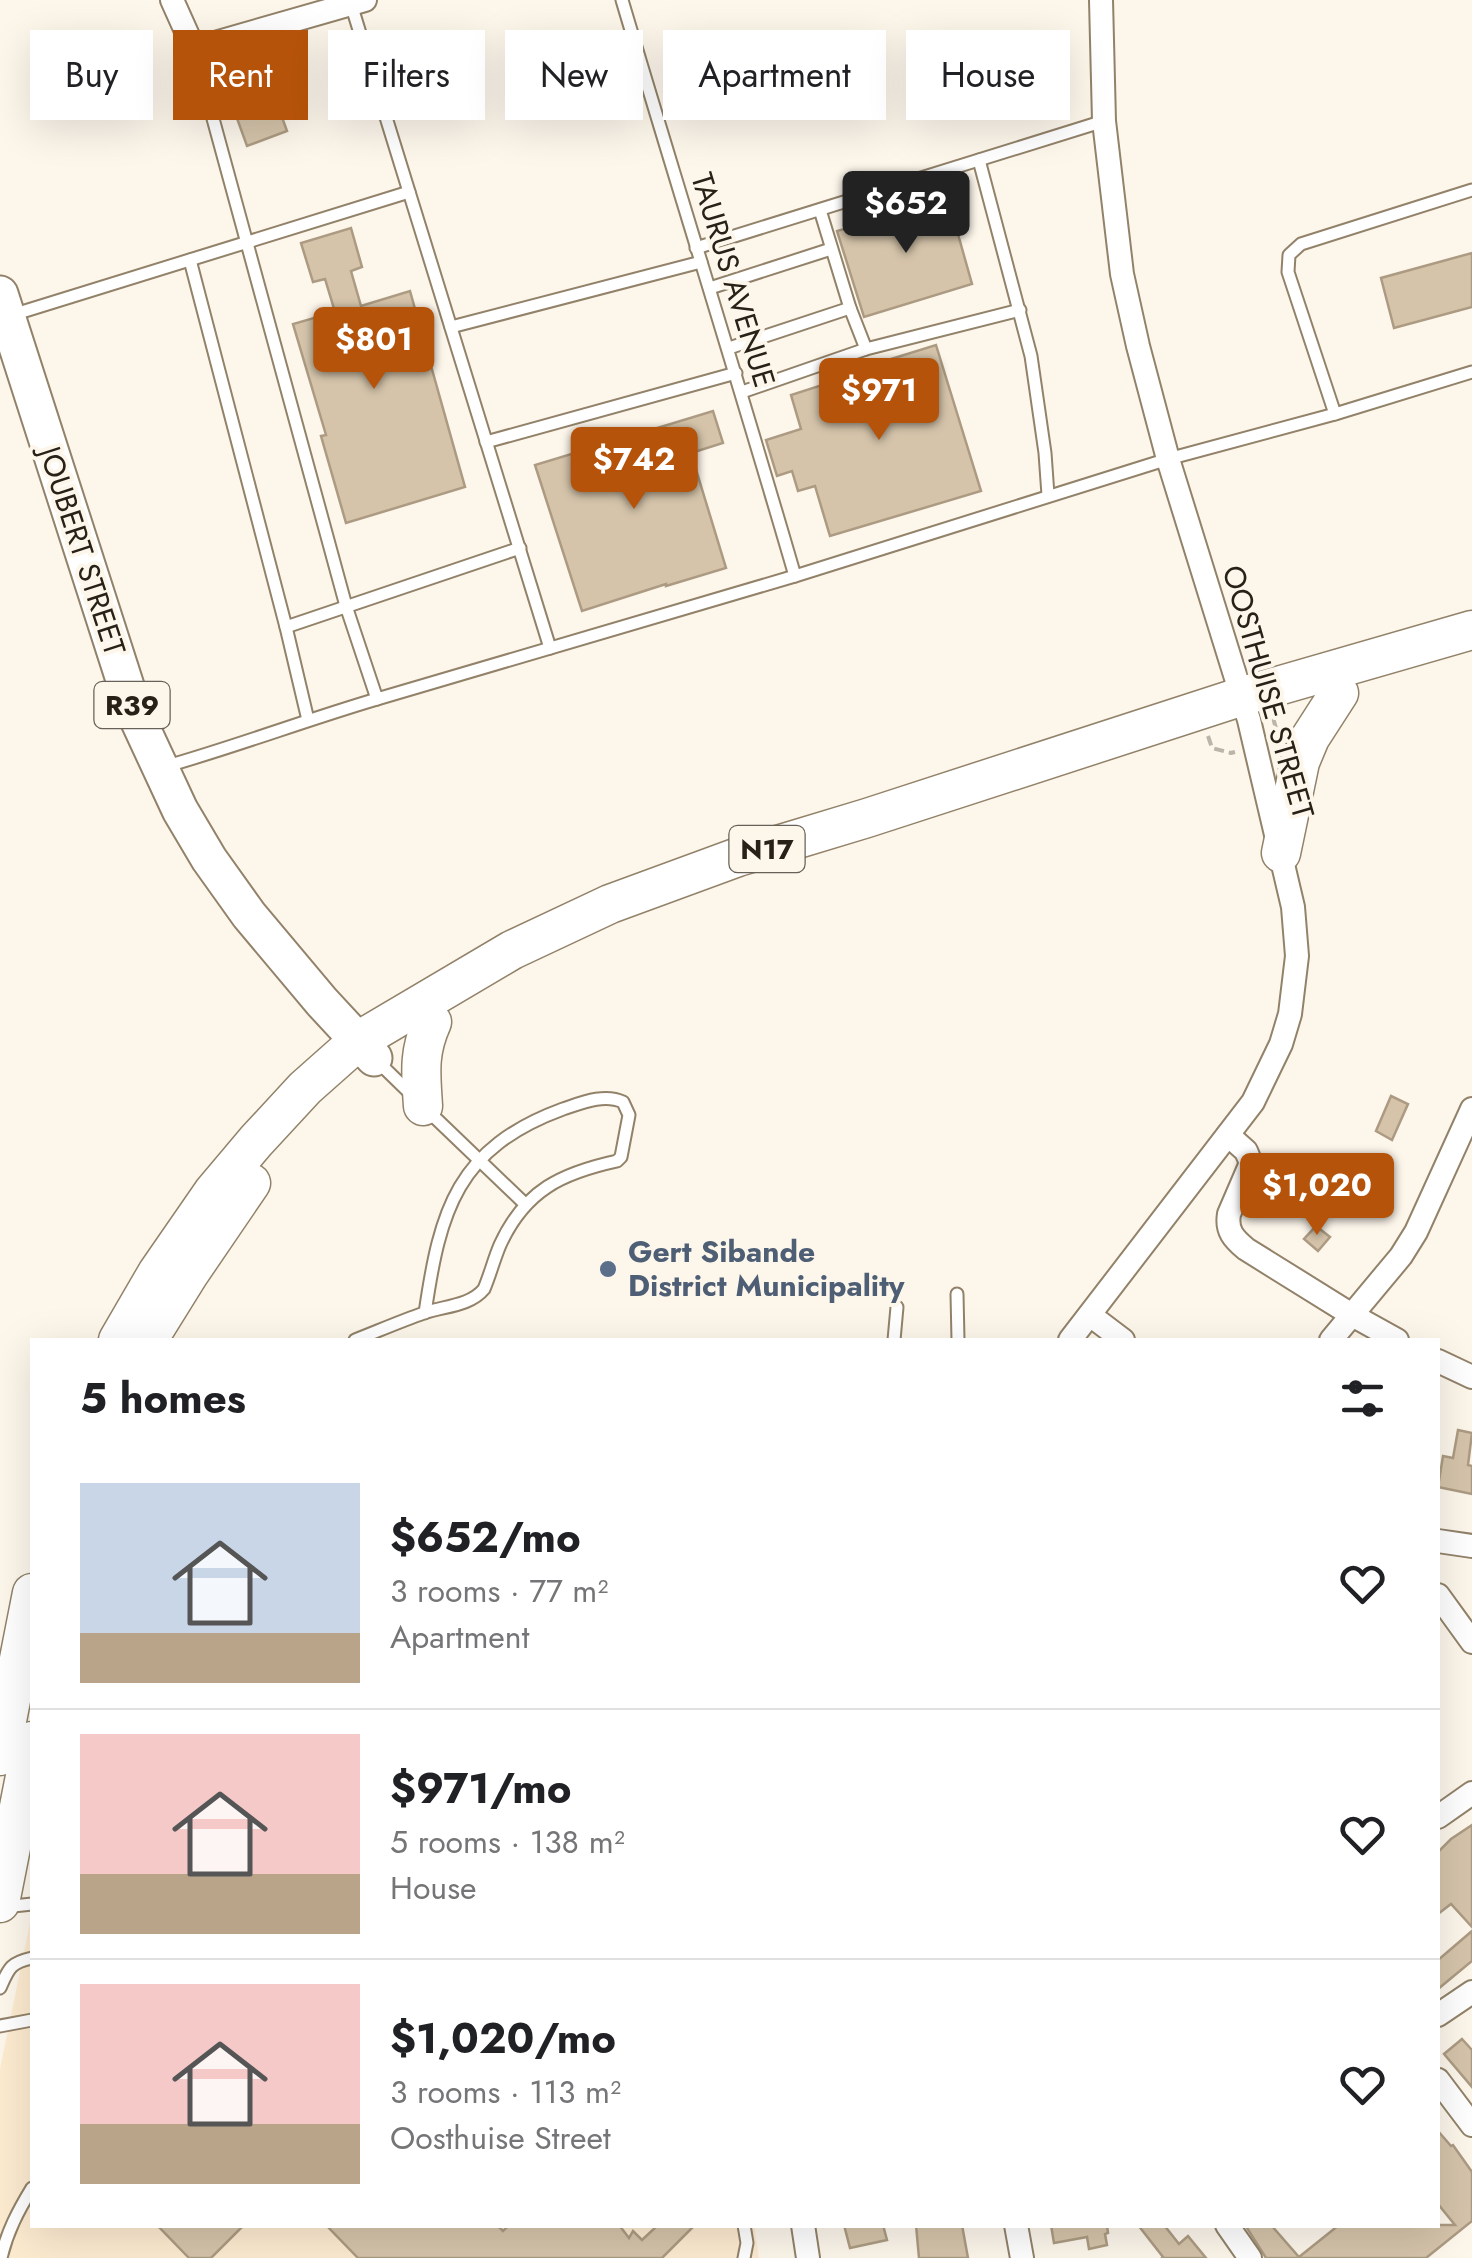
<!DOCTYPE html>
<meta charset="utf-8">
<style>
body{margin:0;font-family:Jost,sans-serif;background:#f6f6f6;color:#202124;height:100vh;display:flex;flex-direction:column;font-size:38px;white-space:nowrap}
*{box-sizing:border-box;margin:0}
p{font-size:32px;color:#757577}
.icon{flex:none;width:55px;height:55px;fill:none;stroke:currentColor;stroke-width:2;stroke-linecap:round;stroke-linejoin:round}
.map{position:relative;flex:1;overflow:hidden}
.panel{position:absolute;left:30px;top:1338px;width:1410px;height:890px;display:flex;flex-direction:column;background:#fff;border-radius:0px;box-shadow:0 10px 40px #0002}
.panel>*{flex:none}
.guide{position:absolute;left:30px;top:30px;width:1412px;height:90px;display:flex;gap:20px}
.price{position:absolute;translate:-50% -85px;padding:0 22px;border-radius:10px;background:#b45309;color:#fff;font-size:32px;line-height:65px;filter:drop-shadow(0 2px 5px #0008)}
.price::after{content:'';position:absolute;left:50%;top:60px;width:30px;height:22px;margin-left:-15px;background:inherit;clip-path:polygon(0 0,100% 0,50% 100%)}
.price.active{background:#222;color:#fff}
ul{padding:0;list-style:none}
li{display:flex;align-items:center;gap:30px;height:250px;padding:0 50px}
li+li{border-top:2px solid #e0e0e0}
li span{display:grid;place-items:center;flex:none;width:280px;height:200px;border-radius:0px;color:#555}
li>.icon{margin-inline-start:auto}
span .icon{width:120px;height:120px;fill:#fffc;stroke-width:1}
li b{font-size:42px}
h2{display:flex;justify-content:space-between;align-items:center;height:120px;padding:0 50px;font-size:42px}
.pill{padding:0 35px;border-radius:0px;background:#fff;box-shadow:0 10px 40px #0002;font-size:35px;line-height:90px}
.pill.active{background:#b45309;color:#fff}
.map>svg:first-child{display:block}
.built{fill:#fdebd0}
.building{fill:#d5c4aa;stroke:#ac9b82;stroke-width:2.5}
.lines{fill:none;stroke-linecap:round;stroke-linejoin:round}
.service-casing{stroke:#928269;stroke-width:15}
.minor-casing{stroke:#928269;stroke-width:26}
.primary-casing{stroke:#928269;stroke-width:39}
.trunk-casing{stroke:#928269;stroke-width:41}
.path{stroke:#bab4a9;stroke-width:4;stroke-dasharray:10 5;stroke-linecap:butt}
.service{stroke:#fff;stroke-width:11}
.minor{stroke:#fff;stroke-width:22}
.primary{stroke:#fff;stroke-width:35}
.trunk{stroke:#fff;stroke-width:38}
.service-dot{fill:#5c6f8a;stroke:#fdf6eb;stroke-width:4}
.labels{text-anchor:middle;stroke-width:8;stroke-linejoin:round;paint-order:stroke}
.shield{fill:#fdf6eb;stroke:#676157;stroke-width:2.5}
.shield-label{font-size:28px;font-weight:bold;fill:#272117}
.street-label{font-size:30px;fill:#272117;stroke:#fdf6eb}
.service-label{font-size:30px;font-weight:bold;fill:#4e5e75;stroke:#fdf6eb;text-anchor:start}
</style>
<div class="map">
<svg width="1472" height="2258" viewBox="0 0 1472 2258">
<rect width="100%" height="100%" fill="#fdf6eb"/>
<polygon class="built" points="32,1913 32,2225 754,2225 759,2258 0,2258 0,2069"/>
<g class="building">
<polygon points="262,62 287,131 247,146 222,77"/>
<polygon points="945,188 972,284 864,317 837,231 918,207 915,197"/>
<polygon points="351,228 362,267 351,271 361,306 410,291 465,487 346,523 321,436 326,435 293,324 335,312 325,279 313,282 301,243"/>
<polygon points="1472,253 1472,307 1394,328 1381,278"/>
<polygon points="936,345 981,491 830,536 815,486 798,491 792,471 777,476 766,440 801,429 791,395 869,370 868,366"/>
<polygon points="713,411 723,443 691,453 726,568 666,586 666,584 582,611 535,465"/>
<polygon points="1391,1096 1408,1104 1392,1140 1376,1131"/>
<polygon points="1346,1187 1360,1198 1348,1214 1333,1203"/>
<polygon points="1316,1226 1330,1237 1318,1251 1304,1239"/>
<polygon points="1458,1430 1472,1433 1468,1465 1472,1466 1472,1494 1438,1487 1443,1456 1453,1458"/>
<polygon points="1472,1825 1472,1927 1451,1904 1438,1914 1438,1852 1451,1839"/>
<polygon points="1472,1931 1472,1961 1438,1989 1438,1960"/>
<polygon points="1462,2039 1472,2050 1472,2087 1444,2054"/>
<polygon points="1438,2131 1451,2146 1453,2145 1472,2172 1472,2221 1426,2258 1266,2258 1247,2228 1251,2225 1271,2225 1299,2257 1339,2225 1455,2225 1438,2204"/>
<polygon points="157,2225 244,2225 211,2258 189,2258"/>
<polygon points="326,2225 497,2225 503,2231 509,2225 619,2225 629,2238 633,2231 642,2240 658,2225 695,2225 662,2258 358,2258"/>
<polygon points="844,2225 883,2225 887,2240 850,2248"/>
<polygon points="916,2225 962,2225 968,2258 919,2258"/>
<polygon points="1051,2225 1107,2225 1108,2233 1105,2234 1107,2245 1089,2249 1087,2237 1054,2243"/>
<polygon points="1138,2225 1164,2225 1179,2244 1188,2236 1206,2258 1162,2258 1163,2257"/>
</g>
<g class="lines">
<g class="service-casing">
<g id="service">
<path d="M 622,0 C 679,192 739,383 795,576"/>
<polyline points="351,4 550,648"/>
<polyline points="194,49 346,606 377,699 795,576 1168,459 1335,414 1472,372"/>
<polyline points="979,160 1031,356 1045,453 1048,495"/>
<polyline points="820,210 850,308 866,349"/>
<polyline points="696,248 1104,121"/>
<polyline points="190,260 286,627 520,548"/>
<polyline points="710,288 831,249"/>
<polyline points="12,315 409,192"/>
<polyline points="451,327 701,262"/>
<polyline points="729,348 850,308"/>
<polyline points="742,392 866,349 1020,310"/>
<polyline points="1335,414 1288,272 1289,255 1301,244 1472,190"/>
<polyline points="486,442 736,373"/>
<polyline points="286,627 308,720"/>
<path d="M 167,766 C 237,746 306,720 377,699"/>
<polyline points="377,1061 414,1097"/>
<polyline points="427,1110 525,1204"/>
<polyline points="957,1294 958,1340"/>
<path d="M 355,1340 C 378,1331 401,1321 424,1313 C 444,1306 470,1306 484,1289 C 490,1275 494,1259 500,1245 C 525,1190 562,1173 617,1161 L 621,1157 L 629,1115 L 623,1102 C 604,1093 581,1103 563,1109 C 457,1148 440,1210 425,1313"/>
<polyline points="894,1340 897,1307"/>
<polyline points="4,1907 32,1904"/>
<path d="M 0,1988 C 9,1968 10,1963 32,1958"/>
<polyline points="0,2026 32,2020"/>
<polyline points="744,2225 747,2243 744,2258"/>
<path d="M 1,2258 C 7,2232 18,2211 32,2188"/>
</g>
</g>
<g class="minor-casing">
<g id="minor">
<polyline points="172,0 194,49 365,0"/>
<path d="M 1228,1135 L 1246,1151 L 1251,1163 L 1229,1214 C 1226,1231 1234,1239 1246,1249 L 1352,1315 L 1397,1340"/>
<polyline points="1090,1315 1123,1340"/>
<polyline points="1070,1340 1253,1102 1281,1044 1290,1014 1297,956 1293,907 1249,720 1168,459 1138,346 1122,274 1104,121 1101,0"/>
<polyline points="1331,1340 1401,1256 1416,1232 1472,1109"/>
<polyline points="1438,1361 1472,1377"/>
<polyline points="1438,1541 1472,1546"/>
<polyline points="1438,1595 1472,1642"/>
<polyline points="1438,1817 1472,1793"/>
<polyline points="1438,2015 1472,1992"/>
<polyline points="1438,2080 1472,2125"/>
<polyline points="803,2225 808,2258"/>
<polyline points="1016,2225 1022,2258"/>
<polyline points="1227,2225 1250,2258"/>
</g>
</g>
<g class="primary-casing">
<polyline id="primary" points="0,294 134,711 180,810 209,859 249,915 322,1002 374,1058"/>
</g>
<g class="trunk-casing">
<g id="trunk">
<polyline points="1281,853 1300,762 1310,738 1339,693"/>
<path d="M 423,1106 C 421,1074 418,1053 432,1022"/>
<polyline points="118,1340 157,1273 213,1192 256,1141 305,1088 358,1041 512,950 610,904 738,857 867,818 1243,696 1472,630"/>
<polyline points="148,1340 189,1274 251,1183"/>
<polyline points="0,1756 32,1593"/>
<polyline points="0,1903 32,1741"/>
</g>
</g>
<g class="path">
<polyline points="1208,736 1212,748 1231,753 1235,752"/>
<polyline points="1271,737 1278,735 1273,718"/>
</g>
<use href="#service" class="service"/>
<use href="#minor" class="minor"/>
<use href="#primary" class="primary"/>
<use href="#trunk" class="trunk"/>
</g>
<circle class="service-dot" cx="608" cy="1269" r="10"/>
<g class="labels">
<g class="shield">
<rect x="94.5" y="682" width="75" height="46" rx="8"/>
<rect x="729.5" y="826" width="75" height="46" rx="8"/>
</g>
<g class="shield-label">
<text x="132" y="715">R39</text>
<text x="767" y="859">N17</text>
</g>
<g class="street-label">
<text transform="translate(733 280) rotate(73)" y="10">TAURUS AVENUE</text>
<text transform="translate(82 551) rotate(72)" y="10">JOUBERT STREET</text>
<text transform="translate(1268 692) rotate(74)" y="10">OOSTHUISE STREET</text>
</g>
<g class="service-label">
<text x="628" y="1262">Gert Sibande<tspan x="628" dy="34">District Municipality</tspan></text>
</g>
</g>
</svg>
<b class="price active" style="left:906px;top:256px">$652</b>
<b class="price" style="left:374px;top:392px">$801</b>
<b class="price" style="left:879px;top:443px">$971</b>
<b class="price" style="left:634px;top:512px">$742</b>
<b class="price" style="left:1317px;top:1238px">$1,020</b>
<div class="guide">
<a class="pill">Buy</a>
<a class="pill active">Rent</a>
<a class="pill">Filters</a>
<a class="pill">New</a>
<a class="pill">Apartment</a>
<a class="pill">House</a>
</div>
<section class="panel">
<h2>5 homes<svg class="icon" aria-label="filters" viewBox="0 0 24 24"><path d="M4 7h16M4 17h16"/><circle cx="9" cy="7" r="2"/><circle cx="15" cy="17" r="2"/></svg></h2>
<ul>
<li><span style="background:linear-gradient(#c9d6e8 75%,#b9a48a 0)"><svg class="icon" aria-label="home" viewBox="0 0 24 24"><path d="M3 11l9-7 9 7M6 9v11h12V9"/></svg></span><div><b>$652/mo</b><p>3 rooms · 77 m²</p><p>Apartment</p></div><svg class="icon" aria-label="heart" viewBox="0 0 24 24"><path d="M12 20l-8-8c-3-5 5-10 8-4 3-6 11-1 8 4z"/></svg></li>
<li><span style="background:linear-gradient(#f6c9c9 70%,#b9a48a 0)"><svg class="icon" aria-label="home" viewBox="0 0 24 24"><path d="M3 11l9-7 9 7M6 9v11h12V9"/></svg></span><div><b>$971/mo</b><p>5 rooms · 138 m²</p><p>House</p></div><svg class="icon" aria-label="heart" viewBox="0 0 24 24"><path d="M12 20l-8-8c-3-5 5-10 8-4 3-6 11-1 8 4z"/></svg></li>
<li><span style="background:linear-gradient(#f6c9c9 70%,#b9a48a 0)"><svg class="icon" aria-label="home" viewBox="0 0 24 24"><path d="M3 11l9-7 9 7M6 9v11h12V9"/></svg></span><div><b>$1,020/mo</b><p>3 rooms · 113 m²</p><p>Oosthuise Street</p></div><svg class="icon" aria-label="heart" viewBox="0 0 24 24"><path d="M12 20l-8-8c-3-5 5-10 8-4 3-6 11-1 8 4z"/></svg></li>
</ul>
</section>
</div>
